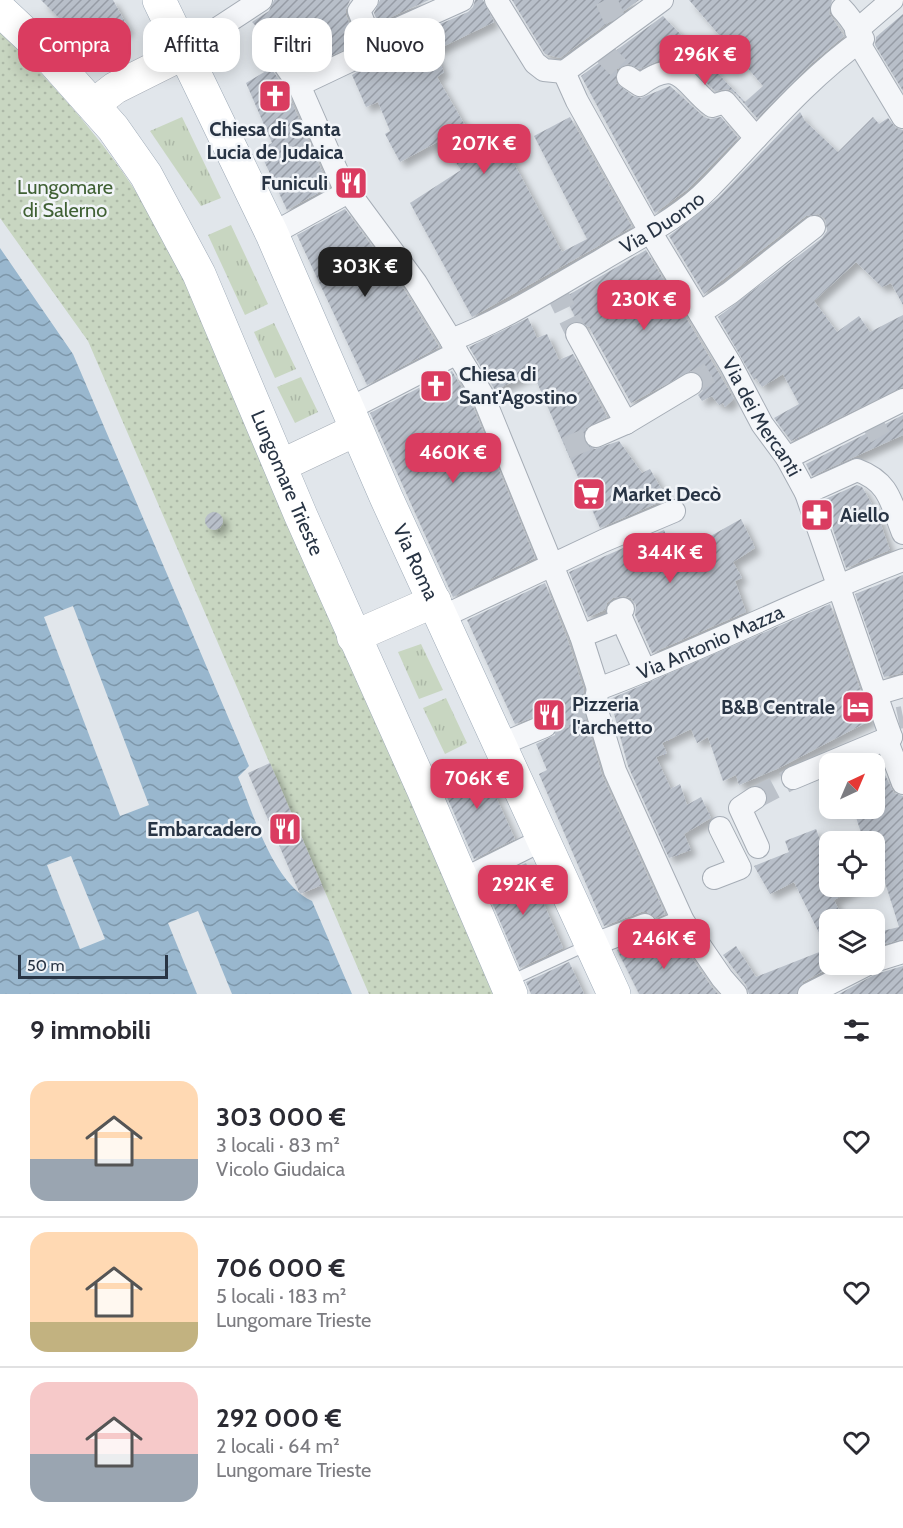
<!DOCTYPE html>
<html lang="it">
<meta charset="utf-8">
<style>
body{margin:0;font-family:Cabin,sans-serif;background:#f2f2f3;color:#2b2b33;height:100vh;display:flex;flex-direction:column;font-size:22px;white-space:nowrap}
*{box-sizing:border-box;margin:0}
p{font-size:20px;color:#7c7c81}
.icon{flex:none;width:33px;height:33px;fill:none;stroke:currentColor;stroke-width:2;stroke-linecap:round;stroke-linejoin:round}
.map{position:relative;height:994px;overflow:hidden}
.sheet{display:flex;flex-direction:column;background:#fff;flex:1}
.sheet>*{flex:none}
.banner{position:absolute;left:18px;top:18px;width:600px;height:54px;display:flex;gap:12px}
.needle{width:39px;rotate:44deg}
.fabs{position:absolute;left:819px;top:753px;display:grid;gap:12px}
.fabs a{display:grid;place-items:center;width:66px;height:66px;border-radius:12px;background:#fff;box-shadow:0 3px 15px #0003;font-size:30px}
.scale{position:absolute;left:18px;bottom:15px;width:150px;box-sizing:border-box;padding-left:6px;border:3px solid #283444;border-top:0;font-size:16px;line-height:21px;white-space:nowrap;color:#283444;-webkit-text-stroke:4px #f1f4f8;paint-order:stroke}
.price{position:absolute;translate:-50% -51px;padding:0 14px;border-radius:12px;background:#da3c60;color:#fff;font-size:20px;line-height:39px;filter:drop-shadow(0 2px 3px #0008)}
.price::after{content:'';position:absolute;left:50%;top:36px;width:18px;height:14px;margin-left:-9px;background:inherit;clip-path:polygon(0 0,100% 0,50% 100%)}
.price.selected{background:#222;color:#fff}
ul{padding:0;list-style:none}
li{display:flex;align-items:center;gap:18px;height:150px;padding:0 30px}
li+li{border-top:2px solid #e1e1e2}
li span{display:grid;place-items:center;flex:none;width:168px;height:120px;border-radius:18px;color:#555}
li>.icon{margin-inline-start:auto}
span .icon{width:72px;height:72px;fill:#fffc;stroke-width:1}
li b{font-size:26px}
h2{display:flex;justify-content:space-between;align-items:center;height:72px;padding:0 30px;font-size:26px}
.chip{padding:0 21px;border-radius:18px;background:#fff;box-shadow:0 3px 15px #0003;font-size:21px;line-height:54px}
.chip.selected{background:#da3c60;color:#fff}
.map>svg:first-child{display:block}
.grass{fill:url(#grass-tufts)}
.park{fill:url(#park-dots)}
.water{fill:url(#water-waves)}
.pier{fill:#e1e6eb}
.building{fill:url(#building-hatch);filter:url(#shadow)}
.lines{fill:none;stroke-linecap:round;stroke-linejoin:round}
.street-tunnel{stroke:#bcc2ca;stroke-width:22;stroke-dasharray:22 11;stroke-linecap:butt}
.lane-casing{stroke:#a6adb6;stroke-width:12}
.street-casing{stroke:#a6adb6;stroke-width:24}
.secondary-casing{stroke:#a6adb6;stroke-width:33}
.primary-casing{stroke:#9fabb8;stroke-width:34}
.lane{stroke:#f4f6f9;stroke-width:10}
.street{stroke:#f4f6f9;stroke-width:22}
.secondary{stroke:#fff;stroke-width:32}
.primary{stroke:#fff;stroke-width:33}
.labels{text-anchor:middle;stroke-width:5;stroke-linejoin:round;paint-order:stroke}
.poi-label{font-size:20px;font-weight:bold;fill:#283444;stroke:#f1f4f8;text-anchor:start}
.park-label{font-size:20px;fill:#406134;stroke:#f1f4f8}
.street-label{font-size:20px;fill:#283444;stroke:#f1f4f8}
</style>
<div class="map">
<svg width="903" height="994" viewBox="0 0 903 994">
<defs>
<pattern id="grass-tufts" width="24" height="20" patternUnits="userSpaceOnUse" patternTransform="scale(1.5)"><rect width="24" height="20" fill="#c8d6c1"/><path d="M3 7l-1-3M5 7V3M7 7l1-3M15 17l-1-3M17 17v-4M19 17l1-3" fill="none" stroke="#acb8a7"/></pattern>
<pattern id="park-dots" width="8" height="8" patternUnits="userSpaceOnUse" patternTransform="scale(1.5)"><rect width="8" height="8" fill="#c8d6c1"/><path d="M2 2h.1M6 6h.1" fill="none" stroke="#acb8a7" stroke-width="1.8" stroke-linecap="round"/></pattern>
<pattern id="water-waves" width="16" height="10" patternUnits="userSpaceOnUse" patternTransform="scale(1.5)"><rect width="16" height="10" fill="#99b7ce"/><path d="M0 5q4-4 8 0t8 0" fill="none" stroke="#7d96a9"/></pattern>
<pattern id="building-hatch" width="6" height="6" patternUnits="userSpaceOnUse" patternTransform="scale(1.5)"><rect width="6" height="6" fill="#b8bfc9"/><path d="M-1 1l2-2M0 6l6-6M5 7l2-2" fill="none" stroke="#969ca5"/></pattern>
<filter id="shadow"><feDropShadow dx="5.5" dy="5.5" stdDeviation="3" flood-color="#0004"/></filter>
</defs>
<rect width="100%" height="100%" fill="#e1e6eb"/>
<g class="grass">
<polygon points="182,117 221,198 201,206 150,131"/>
<polygon points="231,225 268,304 245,315 208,235"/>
<polygon points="274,323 296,369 275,378 254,332"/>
<polygon points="301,377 318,412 295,423 277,387"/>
<polygon points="421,644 443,690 419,699 398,652"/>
<polygon points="446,698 467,743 445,754 423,708"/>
</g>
<path class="park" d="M 0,32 C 69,99 121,161 169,245 L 496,994 L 369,994 L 88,341 L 0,218 Z"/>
<path class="water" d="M 0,248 L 73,354 L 249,766 L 238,777 C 254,815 273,883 312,901 L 352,994 L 0,994 Z"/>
<g class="pier">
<polygon points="73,606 149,805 120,816 44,617"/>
<polygon points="71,856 105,939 80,949 47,865"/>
<polygon points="198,911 232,994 197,994 168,923"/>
</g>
<g class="building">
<polygon points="41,0 113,0 129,29 91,50"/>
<polygon points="274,0 350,0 346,9 346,15 358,44 303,68 288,46 282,42 272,42 252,22 269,11"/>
<polygon points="380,0 429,0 378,23 374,13"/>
<polygon points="475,0 483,0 494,22 434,51 444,72 437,77 473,139 494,127 562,252 587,239 534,136 570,117 632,227 472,317 410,203 461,170 441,140 400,162 385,134 390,131 378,102 366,107 352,75 369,65 371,54 468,12 473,7"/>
<polygon points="512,0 639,0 560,58 545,54"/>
<polygon points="689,0 832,0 829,13 844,36 812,63 757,118 735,93 728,89 715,91 689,66 678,61 660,60 640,69 628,64 617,69 616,83 633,96 641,98 670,86 704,117 710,119 721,117 738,138 688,189 655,213 581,76 663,16 745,102 763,86"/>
<polygon points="903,14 903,91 875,45 876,37"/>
<polygon points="271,68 287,92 329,187 287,210 259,150 272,143 246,83"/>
<polygon points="800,112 805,121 838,152 873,117 879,124 888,118 896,128 903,130 903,305 891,283 882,287 856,262 814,301 837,332 859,316 870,332 903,315 903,387 791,441 774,418 799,404 783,374 762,387 756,378 754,380 718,317 822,238 827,231 825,219 818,214 806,216 704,294 669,236 718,198"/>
<polygon points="345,209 405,291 439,347 367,385 297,235"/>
<polygon points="646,250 734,399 725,407 723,403 719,405 712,396 702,401 698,395 703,390 703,378 691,371 631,403 589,327 577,321 565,297"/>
<polygon points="528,318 537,338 547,334 559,360 573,354 607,417 586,428 584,442 595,449 619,441 642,473 650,469 667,499 600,528 533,373 495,390 469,347"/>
<polygon points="452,371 474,409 535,558 453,597 370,413"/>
<polygon points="903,415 903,435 812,476 806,464"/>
<polygon points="857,485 862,487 876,511 890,550 846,568 823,500"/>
<circle cx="214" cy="521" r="9"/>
<polygon points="741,519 755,548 733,562 742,578 735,581 746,612 652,653 635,615 636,605 631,598 624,596 613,598 607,603 605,610 588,617 569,572 664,530 675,556"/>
<polygon points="903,575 903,673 884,677 855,594"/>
<polygon points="545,583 568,641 584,690 582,708 602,775 665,914 656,918 647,912 641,912 604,926 539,774 547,770 536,744 555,735 557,720 546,713 515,724 467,620"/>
<polygon points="830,604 871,720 779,768 739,785 736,775 723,781 708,737 697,743 691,729 662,743 667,753 656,757 671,789 680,784 687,805 701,797 711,818 684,834 691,850 669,858 628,766 610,699"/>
<polygon points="480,762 515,839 474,859 440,781"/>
<polygon points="270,763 322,885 300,894 248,773"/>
<polygon points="885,775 894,793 903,796 903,939 874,947 874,933 899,927 883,876 874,880 874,842 864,842 853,808 874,808 874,779"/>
<polygon points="816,829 825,853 830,851 830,886 861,886 834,900 844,920 830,920 830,964 837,964 803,982 796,994 749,994 746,985 723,955 736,946 756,977 827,949 794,882 770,894 754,866 789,852 785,841"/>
<polygon points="526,863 563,948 520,968 484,884"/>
<polygon points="678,938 711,986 718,994 639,994 617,950 639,942 648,948 655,948"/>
<polygon points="569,962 584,994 531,994 526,982"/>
<polygon points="903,966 903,994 839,994 876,974"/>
</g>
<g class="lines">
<g class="street-tunnel">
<polyline points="606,0 618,27"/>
<polyline points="603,52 628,77"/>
<polyline points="555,289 577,334"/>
<polyline points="691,384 719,367"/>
<polyline points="869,418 884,443"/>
<polyline points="566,448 596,436"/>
<polyline points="898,718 903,717"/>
<polyline points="545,726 592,705"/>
<polyline points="755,798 793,778"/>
</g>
<g class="lane-casing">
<polyline id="lane" points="510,981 588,945"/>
</g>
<g class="street-casing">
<g id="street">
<polyline points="367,0 359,11 371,41 462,0"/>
<polyline points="496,0 535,63 544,70 564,72"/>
<polyline points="856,31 892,0"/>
<polyline points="858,42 903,117"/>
<polyline points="183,48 200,40 261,0"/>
<polyline points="277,54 299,85 342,183 416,283 451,340"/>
<path id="s1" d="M 564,72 L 577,101 L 651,233 L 731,365 L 762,424 L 787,458 L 806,493 L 886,723 L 891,737 L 888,744 L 903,783"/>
<polyline points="564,72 662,0"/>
<path d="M 628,77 L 640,85 C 680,55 684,85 712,106 L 725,102 L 756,138"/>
<polyline points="299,85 358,57"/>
<polyline points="272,234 348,192"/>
<polyline points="700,313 730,293 814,227"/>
<polyline points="577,334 626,423"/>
<polyline points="457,353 483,396 581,636 598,689"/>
<path id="s2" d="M 347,410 L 457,353 L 451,340 C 504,320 551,289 600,261 C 637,238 678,220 709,188 C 758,138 805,80 863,39 C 856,28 852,19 842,9"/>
<polyline points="596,436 626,423 691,384"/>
<polyline points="787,458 903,400"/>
<path d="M 806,493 L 857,470 C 890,482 891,503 903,533"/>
<polyline points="442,617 603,541 674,511"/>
<polyline points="622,620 645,671"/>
<polyline points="581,636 622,620 618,611 623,609"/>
<polyline points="876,694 903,686"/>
<polyline points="502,744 545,726"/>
<polyline points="793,778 891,737"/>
<polyline points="755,798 740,808 758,847"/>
<polyline points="714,878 740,868 720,828"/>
<polyline points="462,880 544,839"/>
<polyline points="592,945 645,925 650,935 683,921"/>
<polyline points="874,961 903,952"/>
<path id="s3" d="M 736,994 L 722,978 L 683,921 L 615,771 L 595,704 L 598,689 C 701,651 800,599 903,560"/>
<polyline points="809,994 868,964"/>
</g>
</g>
<g class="secondary-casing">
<g id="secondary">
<polyline points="93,105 115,88 185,53"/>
<polyline points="280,466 356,430"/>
<polyline points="353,637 435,601"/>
</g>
</g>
<g class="primary-casing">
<g id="primary">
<path id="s4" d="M 159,0 L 272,234 L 386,497 L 614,994"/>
<path id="s5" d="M 0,10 L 47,54 L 113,128 L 146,175 L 199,274 L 301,516 L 423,789 L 511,994"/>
</g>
</g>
<use href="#lane" class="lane"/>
<use href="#street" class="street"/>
<use href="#secondary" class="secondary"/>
<use href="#primary" class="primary"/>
</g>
<defs>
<g id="church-square" transform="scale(1.725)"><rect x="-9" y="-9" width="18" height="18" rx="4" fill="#da3c60" stroke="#f1f4f8"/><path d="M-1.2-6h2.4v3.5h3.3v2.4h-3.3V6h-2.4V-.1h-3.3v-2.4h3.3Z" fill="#fff"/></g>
<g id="restaurant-square" transform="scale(1.725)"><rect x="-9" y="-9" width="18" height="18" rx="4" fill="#da3c60" stroke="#f1f4f8"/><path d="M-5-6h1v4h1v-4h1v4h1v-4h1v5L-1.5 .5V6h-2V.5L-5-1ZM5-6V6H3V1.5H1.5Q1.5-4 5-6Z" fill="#fff"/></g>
<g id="supermarket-square" transform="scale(1.725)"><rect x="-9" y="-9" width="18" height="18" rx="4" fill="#da3c60" stroke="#f1f4f8"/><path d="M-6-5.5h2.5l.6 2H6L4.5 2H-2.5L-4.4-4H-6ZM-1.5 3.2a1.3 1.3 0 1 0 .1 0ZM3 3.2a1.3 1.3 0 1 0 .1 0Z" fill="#fff"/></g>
<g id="pharmacy-square" transform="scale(1.725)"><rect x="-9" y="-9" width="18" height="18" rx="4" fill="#da3c60" stroke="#f1f4f8"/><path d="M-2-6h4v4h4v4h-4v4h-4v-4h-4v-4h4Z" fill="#fff"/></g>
<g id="hotel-square" transform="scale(1.725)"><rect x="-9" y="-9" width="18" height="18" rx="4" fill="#da3c60" stroke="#f1f4f8"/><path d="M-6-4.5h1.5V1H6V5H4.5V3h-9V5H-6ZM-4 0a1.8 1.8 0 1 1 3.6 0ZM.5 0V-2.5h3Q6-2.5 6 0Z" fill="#fff"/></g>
</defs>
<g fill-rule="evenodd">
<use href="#church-square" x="275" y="96"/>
<use href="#restaurant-square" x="351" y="183"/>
<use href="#church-square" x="436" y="386"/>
<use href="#supermarket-square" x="589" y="494"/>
<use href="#pharmacy-square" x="817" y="515"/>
<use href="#hotel-square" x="858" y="707"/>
<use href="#restaurant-square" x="549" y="715"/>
<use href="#restaurant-square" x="285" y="829"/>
</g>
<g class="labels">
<g class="poi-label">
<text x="275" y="136" text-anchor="middle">Chiesa di Santa<tspan x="275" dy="23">Lucia de Judaica</tspan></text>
<text x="328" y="190" text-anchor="end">Funiculi</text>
<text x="459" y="381">Chiesa di<tspan x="459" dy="23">Sant'Agostino</tspan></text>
<text x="612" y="501">Market Decò</text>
<text x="840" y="522">Aiello</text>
<text x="572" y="711">Pizzeria<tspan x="572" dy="23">l'archetto</tspan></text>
<text x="835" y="714" text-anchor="end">B&amp;B Centrale</text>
<text x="262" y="836" text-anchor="end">Embarcadero</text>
</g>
<g class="park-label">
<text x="65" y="194">Lungomare<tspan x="65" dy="23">di Salerno</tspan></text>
</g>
<g class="street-label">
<text dy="7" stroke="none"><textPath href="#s2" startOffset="380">Via Duomo</textPath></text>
<text dy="7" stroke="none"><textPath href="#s1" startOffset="398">Via dei Mercanti</textPath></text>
<text dy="7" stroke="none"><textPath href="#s5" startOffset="560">Lungomare Trieste</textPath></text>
<text dy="7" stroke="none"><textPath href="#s4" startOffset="618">Via Roma</textPath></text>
<text dy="7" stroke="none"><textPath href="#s3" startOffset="462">Via Antonio Mazza</textPath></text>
</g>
</g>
</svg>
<div class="fabs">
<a><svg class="needle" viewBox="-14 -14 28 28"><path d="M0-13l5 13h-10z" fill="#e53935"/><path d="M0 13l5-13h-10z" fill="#7c7c81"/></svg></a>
<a><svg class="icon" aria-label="locate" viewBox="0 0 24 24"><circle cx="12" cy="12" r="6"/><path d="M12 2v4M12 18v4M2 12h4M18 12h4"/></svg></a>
<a><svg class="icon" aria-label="layers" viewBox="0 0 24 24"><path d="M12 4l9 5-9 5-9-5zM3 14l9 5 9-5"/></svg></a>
</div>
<div class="scale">50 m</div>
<b class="price" style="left:705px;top:86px">296K €</b>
<b class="price" style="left:484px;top:175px">207K €</b>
<b class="price selected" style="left:365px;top:298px">303K €</b>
<b class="price" style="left:644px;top:331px">230K €</b>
<b class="price" style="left:453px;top:484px">460K €</b>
<b class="price" style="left:670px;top:584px">344K €</b>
<b class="price" style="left:477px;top:810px">706K €</b>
<b class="price" style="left:523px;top:916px">292K €</b>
<b class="price" style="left:664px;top:970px">246K €</b>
<div class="banner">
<a class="chip selected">Compra</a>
<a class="chip">Affitta</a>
<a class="chip">Filtri</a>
<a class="chip">Nuovo</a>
</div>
</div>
<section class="sheet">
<h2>9 immobili<svg class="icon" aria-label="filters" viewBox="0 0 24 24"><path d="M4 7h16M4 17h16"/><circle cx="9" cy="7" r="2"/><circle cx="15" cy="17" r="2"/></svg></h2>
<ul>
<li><span style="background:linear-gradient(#ffd9b3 65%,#9aa5b1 0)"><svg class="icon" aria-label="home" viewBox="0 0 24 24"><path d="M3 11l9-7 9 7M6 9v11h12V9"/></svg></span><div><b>303 000 €</b><p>3 locali · 83 m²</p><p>Vicolo Giudaica</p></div><svg class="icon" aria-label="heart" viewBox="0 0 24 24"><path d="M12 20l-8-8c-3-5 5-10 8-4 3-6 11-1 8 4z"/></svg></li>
<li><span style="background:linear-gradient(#ffd9b3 75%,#c2b280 0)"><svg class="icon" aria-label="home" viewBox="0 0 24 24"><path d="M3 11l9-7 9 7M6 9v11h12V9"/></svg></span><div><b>706 000 €</b><p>5 locali · 183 m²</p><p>Lungomare Trieste</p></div><svg class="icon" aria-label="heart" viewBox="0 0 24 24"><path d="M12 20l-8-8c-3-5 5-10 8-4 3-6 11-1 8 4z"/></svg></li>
<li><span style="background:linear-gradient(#f6c9c9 60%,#9aa5b1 0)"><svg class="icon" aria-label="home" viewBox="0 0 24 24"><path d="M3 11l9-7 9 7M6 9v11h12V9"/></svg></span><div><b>292 000 €</b><p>2 locali · 64 m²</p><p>Lungomare Trieste</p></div><svg class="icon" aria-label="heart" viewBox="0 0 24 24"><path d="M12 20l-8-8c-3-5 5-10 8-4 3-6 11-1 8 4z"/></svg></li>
</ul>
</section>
